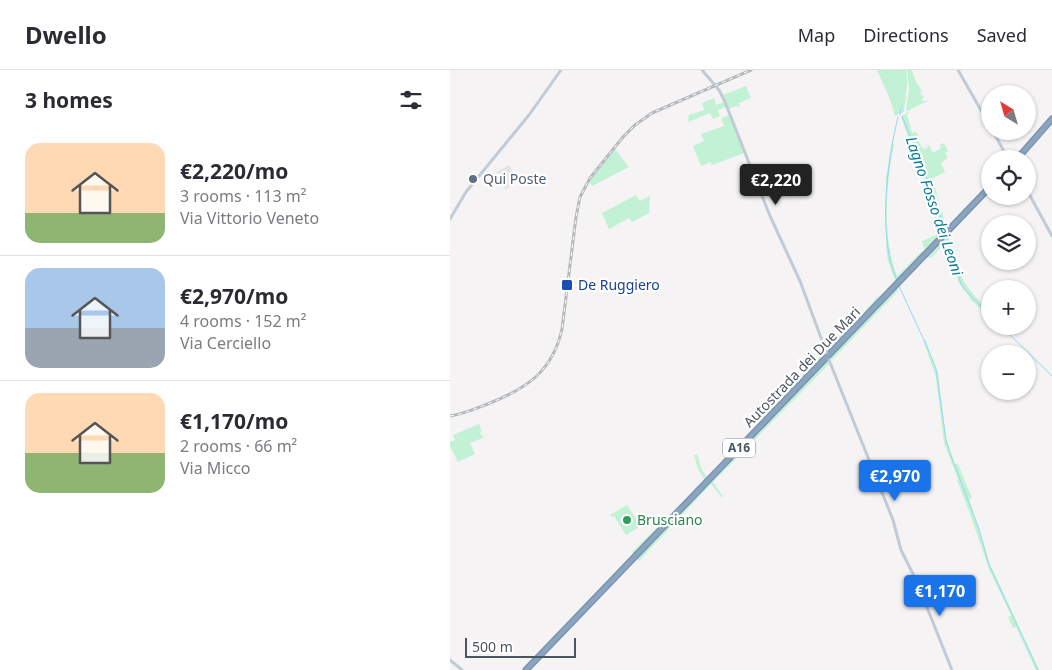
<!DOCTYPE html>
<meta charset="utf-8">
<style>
body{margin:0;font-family:"Noto Sans",sans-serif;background:#f7f7f7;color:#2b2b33;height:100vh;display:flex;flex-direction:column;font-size:19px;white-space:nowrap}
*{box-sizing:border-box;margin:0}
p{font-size:16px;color:#7c7c81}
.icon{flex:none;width:28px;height:28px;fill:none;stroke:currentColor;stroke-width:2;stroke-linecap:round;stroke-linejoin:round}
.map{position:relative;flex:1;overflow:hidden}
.drawer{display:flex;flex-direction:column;background:#fff;width:450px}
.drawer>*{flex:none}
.needle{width:32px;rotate:323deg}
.controls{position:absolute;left:531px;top:15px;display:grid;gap:10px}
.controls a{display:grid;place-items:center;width:55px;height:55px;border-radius:50%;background:#fff;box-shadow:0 1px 4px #0004;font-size:25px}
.scale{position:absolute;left:15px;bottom:12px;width:111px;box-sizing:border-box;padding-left:5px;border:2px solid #4a5661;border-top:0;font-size:14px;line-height:18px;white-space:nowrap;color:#4a5661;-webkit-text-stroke:4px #fff;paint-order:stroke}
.price{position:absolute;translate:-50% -42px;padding:0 11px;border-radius:5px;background:#1a73e8;color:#fff;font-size:16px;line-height:32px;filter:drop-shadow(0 1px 2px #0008)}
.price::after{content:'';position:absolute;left:50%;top:30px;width:15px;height:11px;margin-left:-8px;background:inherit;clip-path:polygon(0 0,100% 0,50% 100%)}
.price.on{background:#222;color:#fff}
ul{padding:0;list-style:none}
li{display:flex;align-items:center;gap:15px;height:125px;padding:0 25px}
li+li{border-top:1px solid #e1e1e2}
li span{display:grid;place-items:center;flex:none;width:140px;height:100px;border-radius:15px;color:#555}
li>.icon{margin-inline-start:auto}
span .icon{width:60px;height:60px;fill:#fffc;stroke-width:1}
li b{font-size:21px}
h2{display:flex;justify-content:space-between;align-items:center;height:60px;padding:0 25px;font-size:21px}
header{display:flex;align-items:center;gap:30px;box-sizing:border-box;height:70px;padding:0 25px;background:#fff;border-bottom:1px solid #e1e1e2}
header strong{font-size:24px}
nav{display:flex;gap:28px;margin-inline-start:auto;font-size:18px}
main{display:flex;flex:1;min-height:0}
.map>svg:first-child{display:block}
.education{fill:#e6e4e5}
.green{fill:#c3f1d5}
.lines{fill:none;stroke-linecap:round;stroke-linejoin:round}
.stream{stroke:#90daee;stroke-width:1}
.highway-casing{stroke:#7690ad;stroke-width:7}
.secondary{stroke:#c1cbd6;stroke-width:3}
.highway{stroke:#8ba5c1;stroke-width:4.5}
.rail-casing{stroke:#b5b8bd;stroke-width:3}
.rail{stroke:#fff;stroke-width:1;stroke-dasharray:4;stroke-linecap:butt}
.service-dot{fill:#5c6f8a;stroke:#fff;stroke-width:2}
.transit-dot{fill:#1a4fb4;stroke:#fff;stroke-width:2}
.leisure-dot{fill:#2e9e5b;stroke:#fff;stroke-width:2}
.labels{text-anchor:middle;stroke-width:4.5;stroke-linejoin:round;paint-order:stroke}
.shield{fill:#fff;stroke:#808990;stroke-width:1}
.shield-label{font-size:12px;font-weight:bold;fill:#4a5661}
.service-label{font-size:14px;fill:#4e5e75;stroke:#fff;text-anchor:start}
.transit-label{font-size:14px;fill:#164399;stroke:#fff;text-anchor:start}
.street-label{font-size:14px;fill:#4a5661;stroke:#fff}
.leisure-label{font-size:14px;fill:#27864d;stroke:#fff;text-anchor:start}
.water-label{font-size:15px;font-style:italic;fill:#0c7c9b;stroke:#fff}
</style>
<header>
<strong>Dwello</strong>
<nav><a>Map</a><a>Directions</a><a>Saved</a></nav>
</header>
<main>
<section class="drawer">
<h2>3 homes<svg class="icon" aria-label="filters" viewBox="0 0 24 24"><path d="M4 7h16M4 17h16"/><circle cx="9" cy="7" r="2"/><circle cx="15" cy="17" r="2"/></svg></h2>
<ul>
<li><span style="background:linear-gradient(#ffd9b3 70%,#8fb573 0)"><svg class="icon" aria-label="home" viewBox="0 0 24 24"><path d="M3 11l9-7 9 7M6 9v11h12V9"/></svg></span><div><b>€2,220/mo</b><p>3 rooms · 113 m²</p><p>Via Vittorio Veneto</p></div></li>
<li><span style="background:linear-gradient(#a9c7e8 60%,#9aa5b1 0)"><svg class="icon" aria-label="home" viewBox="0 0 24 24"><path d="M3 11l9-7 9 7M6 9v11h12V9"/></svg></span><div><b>€2,970/mo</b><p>4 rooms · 152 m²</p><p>Via Cerciello</p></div></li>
<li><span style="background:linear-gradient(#ffd9b3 60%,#8fb573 0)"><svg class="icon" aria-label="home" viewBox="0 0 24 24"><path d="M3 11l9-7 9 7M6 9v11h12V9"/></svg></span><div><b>€1,170/mo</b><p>2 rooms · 66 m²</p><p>Via Micco</p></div></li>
</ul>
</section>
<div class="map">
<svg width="602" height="600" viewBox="0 0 602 600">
<rect width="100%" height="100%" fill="#f5f3f3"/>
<polygon class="education" points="59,95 68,110 56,120 45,103"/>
<g class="green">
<path d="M 427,0 L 456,0 C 459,14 455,28 454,42 L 445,46 L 441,32 Z"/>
<polygon points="457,0 462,0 465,10 472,21 470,24 474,26 472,31 478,31 457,41 456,39 459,19"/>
<polygon points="296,16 301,28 289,33 290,36 288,37 286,36 279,39 273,25"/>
<polygon points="264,28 266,35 274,32 276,37 268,40 270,46 263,49 260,43 238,52 239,45 254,40 252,33"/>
<path d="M 461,40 L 457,45 L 462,63 L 466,62 L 469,66 L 468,69 L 472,78 L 476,79 L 479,75 L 483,83 L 491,78 L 490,75 L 494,73 L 498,81 L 495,83 L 498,88 L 491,93 L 495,102 L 483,108 L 490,138 C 494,144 494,153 496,160 L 475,182 L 472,171 L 493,162 L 451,47 Z"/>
<polygon points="279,45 294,83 262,95 260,92 251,96 243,76 254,71 251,64 274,56 271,48"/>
<path d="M 442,72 L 444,75 C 436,111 432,172 447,206 L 473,180 L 474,183 L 378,282 L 377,280 L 401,254 L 404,254 L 428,226 L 429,227 L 445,210 L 438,191 L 436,177 L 436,108 Z"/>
<polygon points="166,80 179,97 142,116 139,111 141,108 162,81"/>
<polygon points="186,125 190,131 200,126 199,143 182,152 179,148 159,159 152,143"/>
<path d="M 498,166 C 508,204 511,214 540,241 L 540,248 L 519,228 L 520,227 L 509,213 L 496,172 L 481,188 L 478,187 Z"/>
<polygon points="447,219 448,221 381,291 380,288"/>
<polygon points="473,270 475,270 488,303 496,368 505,394 508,394 522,428 519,429 540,494 589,600 586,600 566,557 563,558 558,547 561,545 539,499 519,441 507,410 508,409 494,373 486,307"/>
<polygon points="375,282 376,284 264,401 371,285 371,284"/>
<polygon points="378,290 380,293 263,412 273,427 272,428 261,414 189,491 187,489"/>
<polygon points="29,354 32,361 30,362 32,366 35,367 20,373 25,384 8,392 0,376 0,372 5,370 3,365"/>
<polygon points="247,384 252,400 258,408 184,485 182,482 255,410 248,399 244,385"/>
<polygon points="177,435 191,456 176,465 164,446 162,447 160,445"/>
</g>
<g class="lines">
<g class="stream">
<polyline points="450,44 451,38"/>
<polyline points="452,46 481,118 495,161"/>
<polyline points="496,165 511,214 515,220 540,245"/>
<path d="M 447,210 C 427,167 437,92 448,47"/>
<polyline points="449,216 473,268"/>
<polyline points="551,256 602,306"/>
<polyline points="474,269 486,299 496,370 500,383 529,459 539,495 588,600"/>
</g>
<g class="highway-casing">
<g id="highway">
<polyline points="567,89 602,49"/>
<polyline points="76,600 540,117"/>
</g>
</g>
<g class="secondary">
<polyline points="252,0 269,20 275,32 320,146 350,211 377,284"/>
<polyline points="508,0 540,56"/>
<polyline points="543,61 558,89"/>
<polyline points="578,122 602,166"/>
<polyline points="0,149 16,122 79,45 111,0"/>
<polyline points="379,290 443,450 451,480 466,510 502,600"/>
<polyline points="0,590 12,600"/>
</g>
<use href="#highway" class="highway"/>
<g class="rail-casing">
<path id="rail" d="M 0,346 C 14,344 27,338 40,333 C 78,318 103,300 112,259 L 126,147 L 130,127 L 140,108 L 173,67 L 185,55 L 202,43 L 301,0"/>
</g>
<use href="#rail" class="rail"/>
</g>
<circle class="service-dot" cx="23" cy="109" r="5"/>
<rect class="transit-dot" x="111" y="209" width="12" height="12" rx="2.5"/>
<circle class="leisure-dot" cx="177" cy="450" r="5"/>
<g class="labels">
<rect class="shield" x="273" y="368.5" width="32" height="19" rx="4"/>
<g class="shield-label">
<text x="289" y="382">A16</text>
</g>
<g class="service-label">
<text x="33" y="114">Qui Poste</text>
</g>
<g class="transit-label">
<text x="128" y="220">De Ruggiero</text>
</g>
<g class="street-label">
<text transform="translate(352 297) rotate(-46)" y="5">Autostrada dei Due Mari</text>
</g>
<g class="leisure-label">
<text x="187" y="455">Brusciano</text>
</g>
<g class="water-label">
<text transform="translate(484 136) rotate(71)" y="5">Lagno Fosso dei Leoni</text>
</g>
</g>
</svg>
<div class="controls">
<a><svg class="needle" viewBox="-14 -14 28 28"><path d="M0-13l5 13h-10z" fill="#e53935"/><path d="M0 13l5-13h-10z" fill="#7c7c81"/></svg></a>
<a><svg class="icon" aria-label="locate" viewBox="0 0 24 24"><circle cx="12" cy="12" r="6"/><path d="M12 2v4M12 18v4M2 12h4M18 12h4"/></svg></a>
<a><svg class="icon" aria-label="layers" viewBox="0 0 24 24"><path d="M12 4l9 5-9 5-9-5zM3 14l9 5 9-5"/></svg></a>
<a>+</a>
<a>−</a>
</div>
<div class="scale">500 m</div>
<b class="price on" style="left:326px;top:136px">€2,220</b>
<b class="price" style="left:445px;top:432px">€2,970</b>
<b class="price" style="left:490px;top:547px">€1,170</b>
</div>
</main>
